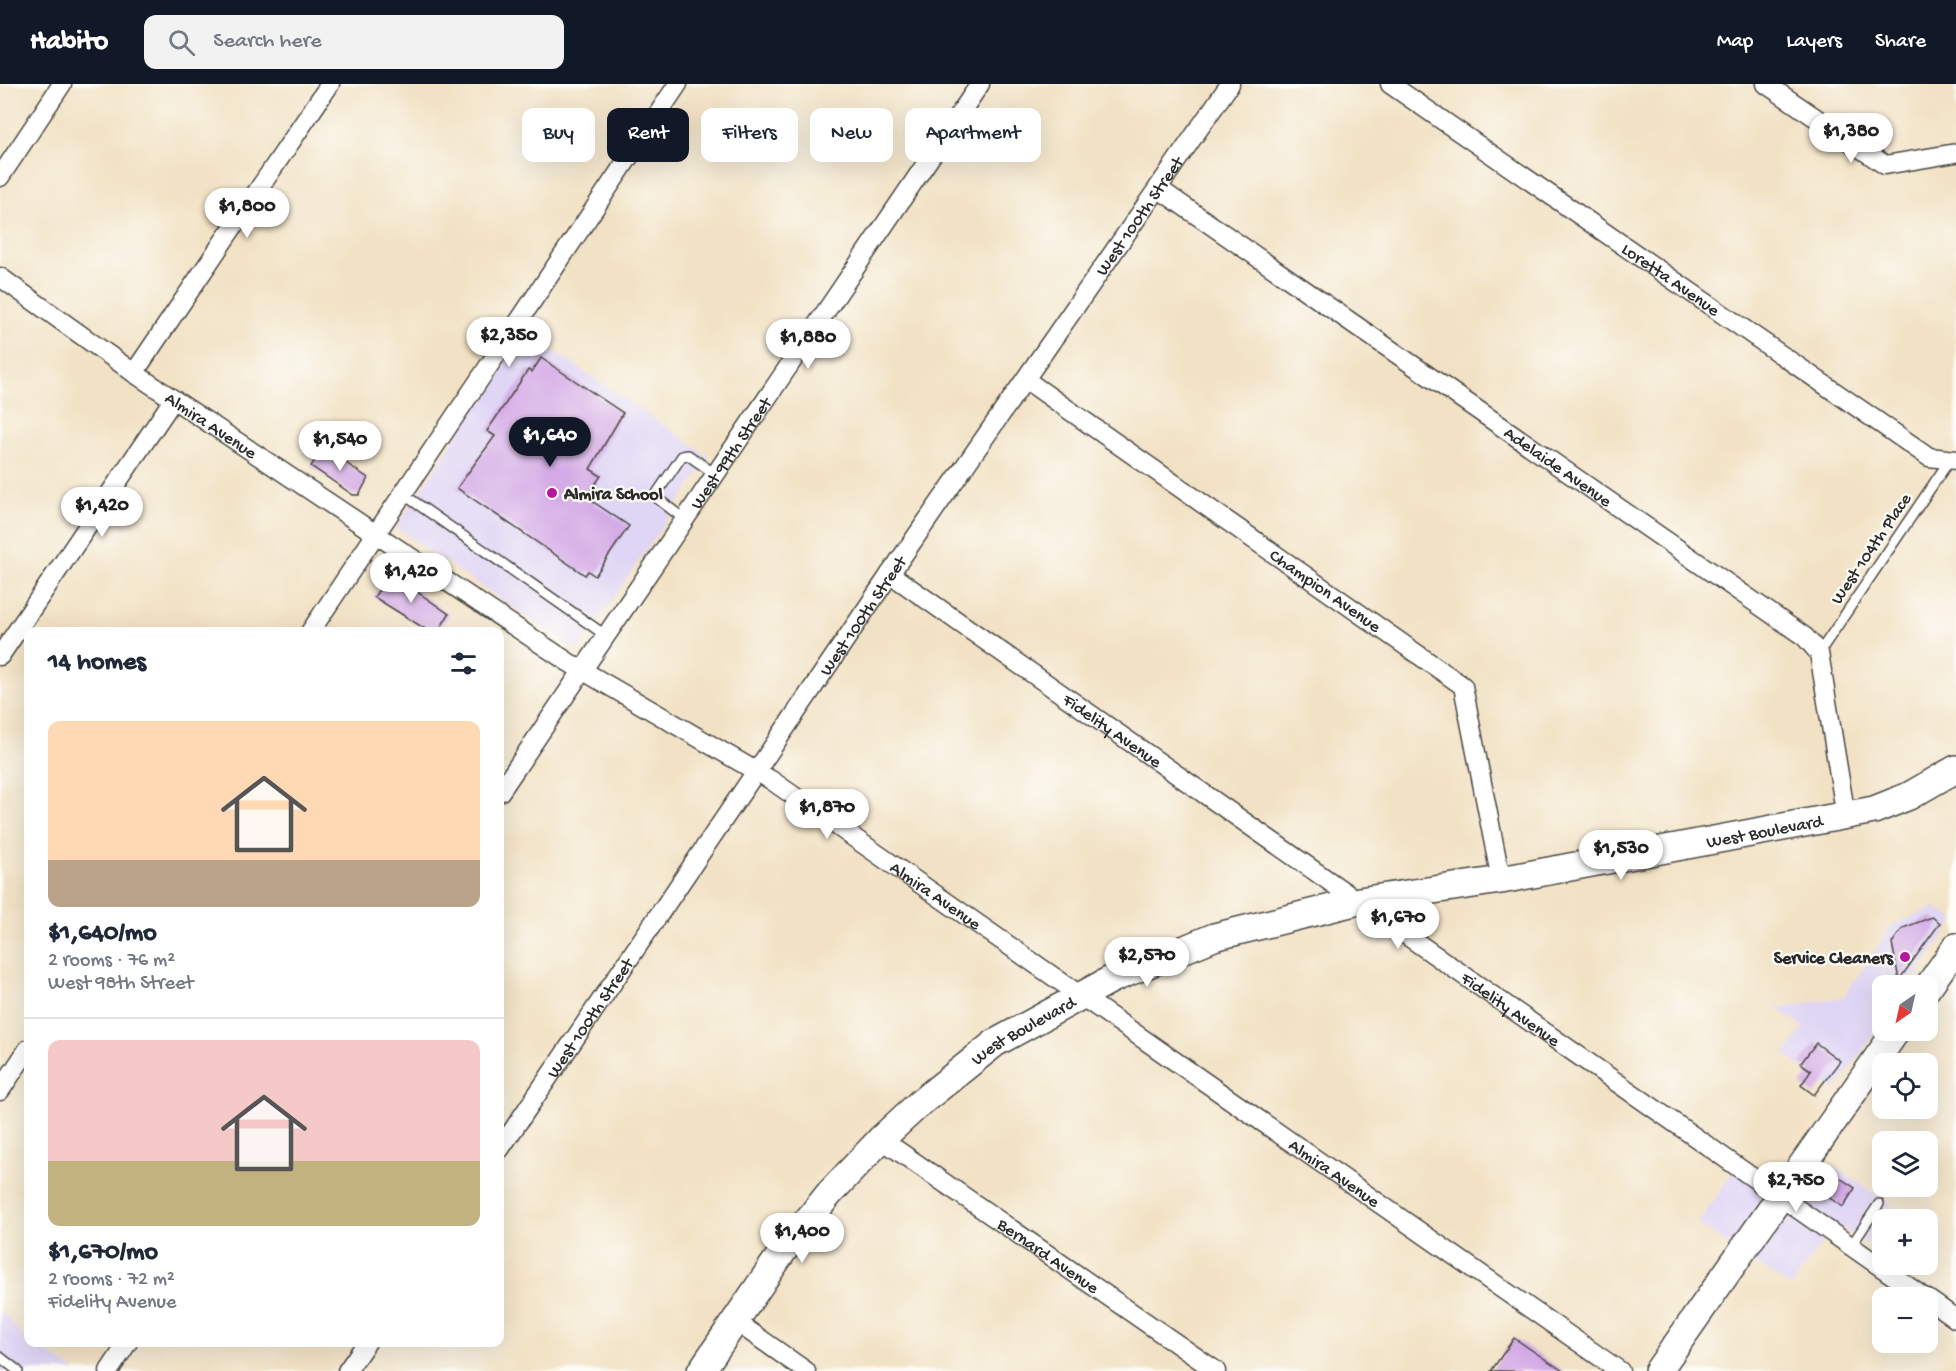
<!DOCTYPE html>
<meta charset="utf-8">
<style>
body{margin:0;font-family:"Gochi Hand",sans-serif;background:#f2f2f3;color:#1f2937;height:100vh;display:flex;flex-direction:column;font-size:22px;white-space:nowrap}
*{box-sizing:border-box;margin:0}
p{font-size:20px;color:#747a83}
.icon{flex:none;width:33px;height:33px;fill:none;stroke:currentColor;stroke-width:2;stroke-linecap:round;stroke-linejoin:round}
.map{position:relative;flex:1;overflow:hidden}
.drawer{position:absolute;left:24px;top:543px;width:480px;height:720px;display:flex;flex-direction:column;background:#fff;border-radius:12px;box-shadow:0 6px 24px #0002}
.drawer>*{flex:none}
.banner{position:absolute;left:522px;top:24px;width:570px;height:54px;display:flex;gap:12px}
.needle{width:39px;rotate:214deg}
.controls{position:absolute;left:1872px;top:891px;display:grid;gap:12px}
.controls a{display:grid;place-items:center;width:66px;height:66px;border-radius:12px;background:#fff;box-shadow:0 6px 24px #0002;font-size:30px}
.price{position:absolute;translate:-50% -51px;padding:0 14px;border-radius:21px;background:#fff;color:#222;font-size:20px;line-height:39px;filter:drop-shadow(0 2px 3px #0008)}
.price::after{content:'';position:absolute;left:50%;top:36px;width:18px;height:14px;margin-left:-9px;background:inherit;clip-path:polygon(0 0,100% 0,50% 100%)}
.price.active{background:#111827;color:#fff}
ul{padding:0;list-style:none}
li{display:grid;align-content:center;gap:12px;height:318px;padding:0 24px}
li+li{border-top:2px solid #e0e1e3}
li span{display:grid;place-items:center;height:186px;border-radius:12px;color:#555}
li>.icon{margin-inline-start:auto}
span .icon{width:108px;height:108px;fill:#fffc;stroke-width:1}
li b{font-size:26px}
h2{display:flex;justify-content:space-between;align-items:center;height:72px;padding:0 24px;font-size:26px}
.chip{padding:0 21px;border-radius:12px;background:#fff;box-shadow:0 6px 24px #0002;font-size:21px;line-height:54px}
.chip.active{background:#111827;color:#fff}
header{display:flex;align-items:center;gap:36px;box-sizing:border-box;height:84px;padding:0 30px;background:#111827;color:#fff}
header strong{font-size:28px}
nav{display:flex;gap:33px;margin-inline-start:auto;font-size:21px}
.search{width:420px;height:54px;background:#f2f2f3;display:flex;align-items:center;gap:15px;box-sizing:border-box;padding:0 21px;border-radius:12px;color:#747a83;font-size:22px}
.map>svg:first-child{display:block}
.built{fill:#dfd5f5}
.building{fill:#d4abe6}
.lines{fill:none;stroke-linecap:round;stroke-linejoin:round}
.lane-casing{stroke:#494642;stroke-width:12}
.street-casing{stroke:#494642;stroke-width:21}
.secondary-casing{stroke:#494642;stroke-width:30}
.lane{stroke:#fff;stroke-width:9}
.street{stroke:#fff;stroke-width:18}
.secondary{stroke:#fff;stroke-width:27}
.poi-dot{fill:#b5179e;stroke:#fdfcf7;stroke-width:2}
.labels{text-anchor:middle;stroke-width:4.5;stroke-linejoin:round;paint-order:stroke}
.street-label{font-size:18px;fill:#2b2b2b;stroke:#fdfcf7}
.poi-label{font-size:18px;font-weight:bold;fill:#2b2b2b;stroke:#fdfcf7;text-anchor:start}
</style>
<header>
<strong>Habito</strong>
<div class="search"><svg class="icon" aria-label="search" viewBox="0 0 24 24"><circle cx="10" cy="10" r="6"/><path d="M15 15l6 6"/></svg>Search here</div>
<nav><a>Map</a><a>Layers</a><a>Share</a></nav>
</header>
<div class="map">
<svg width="1956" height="1287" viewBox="0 0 1956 1287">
<rect width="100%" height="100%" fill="#fdfcf7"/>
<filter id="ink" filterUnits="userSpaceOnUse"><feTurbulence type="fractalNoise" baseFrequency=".0167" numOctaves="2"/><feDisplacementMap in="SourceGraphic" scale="12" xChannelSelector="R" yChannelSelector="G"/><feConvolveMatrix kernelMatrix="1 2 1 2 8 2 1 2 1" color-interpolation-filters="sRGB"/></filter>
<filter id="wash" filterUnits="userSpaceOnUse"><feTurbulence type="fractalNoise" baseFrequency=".008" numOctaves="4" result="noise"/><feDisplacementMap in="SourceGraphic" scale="24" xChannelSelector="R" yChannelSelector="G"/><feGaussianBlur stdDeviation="1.35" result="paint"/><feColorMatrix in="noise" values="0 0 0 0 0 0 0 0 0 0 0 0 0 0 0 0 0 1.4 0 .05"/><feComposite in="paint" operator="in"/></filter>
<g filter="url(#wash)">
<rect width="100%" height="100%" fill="#f2e2c5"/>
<g class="built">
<polygon points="526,248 710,373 577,567 396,444"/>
<polygon points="1935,823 1955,836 1909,901 1882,902 1882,939 1835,1006 1785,971 1804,943 1777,924 1843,913 1893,841"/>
<polygon points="1742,1075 1804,1118 1831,1080 1892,1121 1866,1160 1835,1139 1791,1203 1698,1140"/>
<polygon points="0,1226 28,1258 33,1259 75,1287 0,1287"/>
</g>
<g id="blocks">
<g class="building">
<polygon points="541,274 623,329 590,385 601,392 586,413 629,442 595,492 588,487 585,491 457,404 495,352 487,347 528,286 532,288"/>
<polygon points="324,364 368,394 359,411 353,411 311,382"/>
<polygon points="390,489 449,530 438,548 430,548 374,513"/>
<polygon points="1932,833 1940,839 1899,896 1892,859 1903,844"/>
<polygon points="1816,959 1840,977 1814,1011 1801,1001 1811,987 1801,979"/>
<polygon points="1837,1092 1855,1104 1843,1123 1824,1110"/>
<polygon points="1514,1254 1536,1269 1563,1287 1491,1287"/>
</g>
</g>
</g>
<g filter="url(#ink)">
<use href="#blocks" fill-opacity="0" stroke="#494642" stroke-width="1.5"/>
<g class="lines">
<g class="lane-casing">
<g id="lane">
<polyline points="403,410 605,551"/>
<polyline points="684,435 658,415 657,409 682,372 688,371 715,390"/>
<polyline points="1819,569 1949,377"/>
<polyline points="1851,1162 1879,1120"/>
<polyline points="0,1273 18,1287"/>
</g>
</g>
<g class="street-casing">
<g id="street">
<path id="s1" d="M 1390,0 L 1929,373 L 1956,376"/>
<polyline points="1766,0 1885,81 1956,69"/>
<polyline points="0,93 62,0"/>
<path id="s2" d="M 1159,105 L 1805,553 L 1819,569 L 1846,733"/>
<path id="s3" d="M 0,193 L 134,289 L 568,578 L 771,696 L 1620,1287"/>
<polyline points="134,289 330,0"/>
<path id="s4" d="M 1026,296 L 1463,602 L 1501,796"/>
<path id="s5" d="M 890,490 L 1925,1214"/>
<polyline points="310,548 678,0"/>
<polyline points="0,572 173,316"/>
<path id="s6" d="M 500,708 L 980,0"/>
<polyline points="0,1007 28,965"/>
<path id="s7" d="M 881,1055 L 1216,1287"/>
<path id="s8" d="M 500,1065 L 890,490 L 1230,0"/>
<polyline points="1928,1215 1956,1235"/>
<polyline points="735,1237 806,1287"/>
<polyline points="109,1287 128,1258"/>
<polyline points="347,1287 367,1258"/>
</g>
</g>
<g class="secondary-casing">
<g id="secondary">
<polyline points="1928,903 1956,863"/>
<path id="s9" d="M 701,1287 L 783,1167 L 829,1110 L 881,1055 L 920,1019 L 995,959 L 1112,895 L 1214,853 L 1359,817 L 1501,796 L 1874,726 L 1909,712 L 1956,685"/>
<polyline points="1658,1287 1897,946"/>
</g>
</g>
<use href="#lane" class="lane"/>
<use href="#street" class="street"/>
<use href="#secondary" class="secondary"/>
</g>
</g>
<g class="poi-dot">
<circle cx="552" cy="409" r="6"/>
<circle cx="1905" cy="873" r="6"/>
</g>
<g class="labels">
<g class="street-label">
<text dy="6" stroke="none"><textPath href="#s8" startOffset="1131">West 100th Street</textPath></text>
<text dy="6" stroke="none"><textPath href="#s1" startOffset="342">Loretta Avenue</textPath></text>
<text dy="6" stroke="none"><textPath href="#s3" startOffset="258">Almira Avenue</textPath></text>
<text dy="6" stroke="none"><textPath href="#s6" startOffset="410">West 99th Street</textPath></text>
<text dy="6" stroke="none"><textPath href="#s2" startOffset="486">Adelaide Avenue</textPath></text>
<text transform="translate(1870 464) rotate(-56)" y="6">West 104th Place</text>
<text dy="6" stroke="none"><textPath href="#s4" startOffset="366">Champion Avenue</textPath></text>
<text dy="6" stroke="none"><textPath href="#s8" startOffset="645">West 100th Street</textPath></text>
<text dy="6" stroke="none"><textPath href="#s5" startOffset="272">Fidelity Avenue</textPath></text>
<text dy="6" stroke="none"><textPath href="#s9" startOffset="1248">West Boulevard</textPath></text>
<text dy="6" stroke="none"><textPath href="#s3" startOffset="1122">Almira Avenue</textPath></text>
<text dy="6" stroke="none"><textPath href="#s5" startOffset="758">Fidelity Avenue</textPath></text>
<text dy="6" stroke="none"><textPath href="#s8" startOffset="159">West 100th Street</textPath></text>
<text dy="6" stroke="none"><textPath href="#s9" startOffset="474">West Boulevard</textPath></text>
<text dy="6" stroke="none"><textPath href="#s3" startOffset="1608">Almira Avenue</textPath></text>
<text dy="6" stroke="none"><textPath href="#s7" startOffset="204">Bernard Avenue</textPath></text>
</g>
<g class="poi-label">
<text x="564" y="415">Almira School</text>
<text x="1893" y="879" text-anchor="end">Service Cleaners</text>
</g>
</g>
</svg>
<div class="controls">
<a><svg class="needle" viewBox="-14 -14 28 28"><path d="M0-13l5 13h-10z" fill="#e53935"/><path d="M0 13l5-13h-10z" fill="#747a83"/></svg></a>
<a><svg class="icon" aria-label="locate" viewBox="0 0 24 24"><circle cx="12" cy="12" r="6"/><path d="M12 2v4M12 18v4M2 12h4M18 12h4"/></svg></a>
<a><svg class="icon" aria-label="layers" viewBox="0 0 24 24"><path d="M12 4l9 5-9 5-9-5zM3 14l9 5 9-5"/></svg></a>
<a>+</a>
<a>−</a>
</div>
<b class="price" style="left:1851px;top:80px">$1,380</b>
<b class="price" style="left:247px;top:155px">$1,800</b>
<b class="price" style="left:509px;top:284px">$2,350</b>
<b class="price" style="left:808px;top:286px">$1,880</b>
<b class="price active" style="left:550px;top:384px">$1,640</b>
<b class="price" style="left:340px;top:388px">$1,540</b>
<b class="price" style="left:102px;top:454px">$1,420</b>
<b class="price" style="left:411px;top:520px">$1,420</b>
<b class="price" style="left:827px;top:756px">$1,870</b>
<b class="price" style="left:1621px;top:797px">$1,530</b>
<b class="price" style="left:1398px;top:866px">$1,670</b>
<b class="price" style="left:1147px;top:904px">$2,570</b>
<b class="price" style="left:1796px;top:1129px">$2,750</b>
<b class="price" style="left:802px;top:1180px">$1,400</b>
<div class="banner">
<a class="chip">Buy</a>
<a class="chip active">Rent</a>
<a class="chip">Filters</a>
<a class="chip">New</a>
<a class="chip">Apartment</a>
</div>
<section class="drawer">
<h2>14 homes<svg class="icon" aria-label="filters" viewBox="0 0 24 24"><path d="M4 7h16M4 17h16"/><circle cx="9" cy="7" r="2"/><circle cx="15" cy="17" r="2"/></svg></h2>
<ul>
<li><span style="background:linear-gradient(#ffd9b3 75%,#b9a48a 0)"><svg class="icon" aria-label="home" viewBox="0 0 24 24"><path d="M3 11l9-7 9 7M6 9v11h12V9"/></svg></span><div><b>$1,640/mo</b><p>2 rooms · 76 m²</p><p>West 98th Street</p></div></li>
<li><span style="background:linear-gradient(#f6c9c9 65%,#c2b280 0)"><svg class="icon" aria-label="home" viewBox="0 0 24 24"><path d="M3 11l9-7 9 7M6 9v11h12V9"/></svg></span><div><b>$1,670/mo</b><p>2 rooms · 72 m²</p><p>Fidelity Avenue</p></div></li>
</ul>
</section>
</div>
